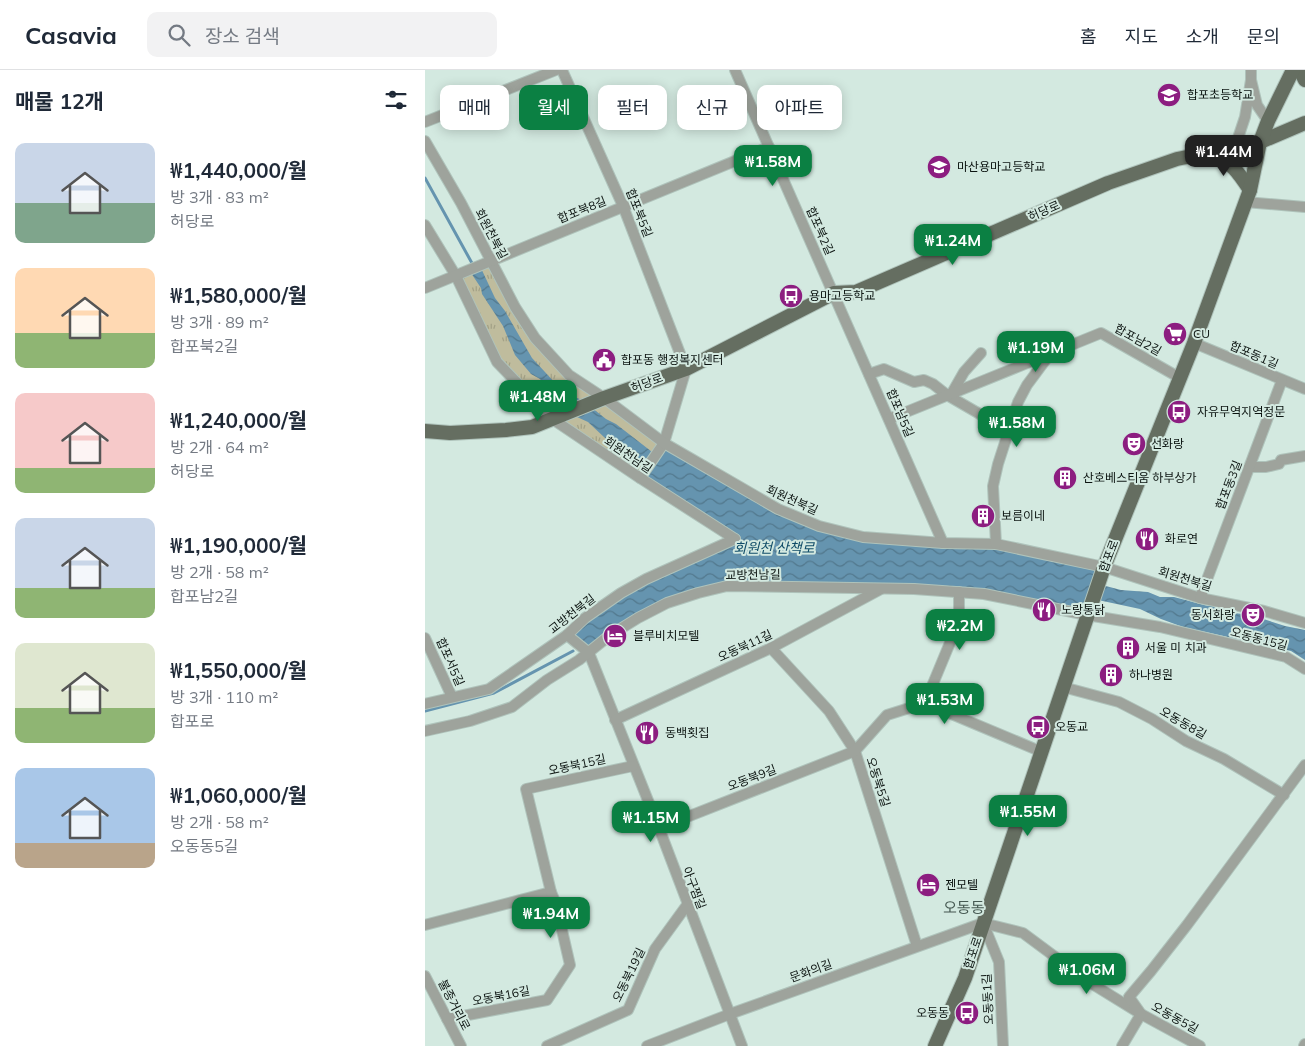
<!DOCTYPE html>
<html lang="ko">
<meta charset="utf-8">
<style>
body{margin:0;font-family:Mulish,"Noto Sans KR",sans-serif;background:#f2f2f3;color:#1f2937;height:100vh;display:flex;flex-direction:column;font-size:19px;white-space:nowrap}
*{box-sizing:border-box;margin:0}
p{font-size:16px;color:#747a83}
.icon{flex:none;width:28px;height:28px;fill:none;stroke:currentColor;stroke-width:2;stroke-linecap:round;stroke-linejoin:round}
.map{position:relative;flex:1;overflow:hidden}
.details{display:flex;flex-direction:column;background:#fff;width:425px}
.details>*{flex:none}
.top-card{position:absolute;left:15px;top:15px;width:475px;height:45px;display:flex;gap:10px}
.price{position:absolute;translate:-50% -42px;padding:0 11px;border-radius:10px;background:#0b8043;color:#fff;font-size:16px;line-height:32px;filter:drop-shadow(0 1px 2px #0008)}
.price::after{content:'';position:absolute;left:50%;top:30px;width:15px;height:11px;margin-left:-8px;background:inherit;clip-path:polygon(0 0,100% 0,50% 100%)}
.price.selected{background:#222;color:#fff}
ul{padding:0;list-style:none}
li{display:flex;align-items:center;gap:15px;height:125px;padding:0 15px}
li span{display:grid;place-items:center;flex:none;width:140px;height:100px;border-radius:10px;color:#555}
li>.icon{margin-inline-start:auto}
span .icon{width:60px;height:60px;fill:#fffc;stroke-width:1}
li b{font-size:21px}
h2{display:flex;justify-content:space-between;align-items:center;height:60px;padding:0 15px;font-size:21px}
.chip{padding:0 18px;border-radius:10px;background:#fff;box-shadow:0 2px 12px #0003;font-size:18px;line-height:45px}
.chip.selected{background:#0b8043;color:#fff}
header{display:flex;align-items:center;gap:30px;box-sizing:border-box;height:70px;padding:0 25px;background:#fff;border-bottom:1px solid #e0e1e3}
header strong{font-size:24px}
nav{display:flex;gap:28px;margin-inline-start:auto;font-size:18px}
.search{width:350px;height:45px;background:#f2f2f3;display:flex;align-items:center;gap:12px;box-sizing:border-box;padding:0 18px;border-radius:10px;color:#747a83;font-size:19px}
main{display:flex;flex:1;min-height:0}
.map>svg:first-child{display:block}
.park{fill:url(#park-tufts)}
.water{fill:url(#water-waves)}
.lines{fill:none;stroke-linecap:round;stroke-linejoin:round}
.stream{stroke:#6594af;stroke-width:3}
.minor-casing{stroke:#afc3bb;stroke-width:12}
.major-casing{stroke:#afc3bb;stroke-width:16}
.minor{stroke:#9ea39c;stroke-width:10}
.major{stroke:#656e61;stroke-width:14}
.labels{text-anchor:middle;stroke-width:4;stroke-linejoin:round;paint-order:stroke}
.poi-label{font-size:12px;fill:#0c1411;stroke:#d3e9e0;text-anchor:start}
.street-label{font-size:12px;fill:#0c1411;stroke:#d3e9e0}
.water-label{font-size:14px;font-style:italic;fill:#104c68;stroke:#d3e9e0}
.quarter-label{font-size:15px;fill:#465952;stroke:#d3e9e0}
</style>
<header>
<strong>Casavia</strong>
<div class="search"><svg class="icon" aria-label="search" viewBox="0 0 24 24"><circle cx="10" cy="10" r="6"/><path d="M15 15l6 6"/></svg>장소 검색</div>
<nav><a>홈</a><a>지도</a><a>소개</a><a>문의</a></nav>
</header>
<main>
<section class="details">
<h2>매물 12개<svg class="icon" aria-label="filters" viewBox="0 0 24 24"><path d="M4 7h16M4 17h16"/><circle cx="9" cy="7" r="2"/><circle cx="15" cy="17" r="2"/></svg></h2>
<ul>
<li><span style="background:linear-gradient(#c9d6e8 60%,#7fa58c 0)"><svg class="icon" aria-label="home" viewBox="0 0 24 24"><path d="M3 11l9-7 9 7M6 9v11h12V9"/></svg></span><div><b>₩1,440,000/월</b><p>방 3개 · 83 m²</p><p>허당로</p></div></li>
<li><span style="background:linear-gradient(#ffd9b3 65%,#8fb573 0)"><svg class="icon" aria-label="home" viewBox="0 0 24 24"><path d="M3 11l9-7 9 7M6 9v11h12V9"/></svg></span><div><b>₩1,580,000/월</b><p>방 3개 · 89 m²</p><p>합포북2길</p></div></li>
<li><span style="background:linear-gradient(#f6c9c9 75%,#8fb573 0)"><svg class="icon" aria-label="home" viewBox="0 0 24 24"><path d="M3 11l9-7 9 7M6 9v11h12V9"/></svg></span><div><b>₩1,240,000/월</b><p>방 2개 · 64 m²</p><p>허당로</p></div></li>
<li><span style="background:linear-gradient(#c9d6e8 70%,#8fb573 0)"><svg class="icon" aria-label="home" viewBox="0 0 24 24"><path d="M3 11l9-7 9 7M6 9v11h12V9"/></svg></span><div><b>₩1,190,000/월</b><p>방 2개 · 58 m²</p><p>합포남2길</p></div></li>
<li><span style="background:linear-gradient(#dfe7d0 65%,#8fb573 0)"><svg class="icon" aria-label="home" viewBox="0 0 24 24"><path d="M3 11l9-7 9 7M6 9v11h12V9"/></svg></span><div><b>₩1,550,000/월</b><p>방 3개 · 110 m²</p><p>합포로</p></div></li>
<li><span style="background:linear-gradient(#a9c7e8 75%,#b9a48a 0)"><svg class="icon" aria-label="home" viewBox="0 0 24 24"><path d="M3 11l9-7 9 7M6 9v11h12V9"/></svg></span><div><b>₩1,060,000/월</b><p>방 2개 · 58 m²</p><p>오동동5길</p></div></li>
</ul>
</section>
<div class="map">
<svg width="880" height="976" viewBox="0 0 880 976">
<defs>
<pattern id="park-tufts" width="24" height="20" patternUnits="userSpaceOnUse" patternTransform="scale(1.25)"><rect width="24" height="20" fill="#bfbc9d"/><path d="M3 7l-1-3M5 7V3M7 7l1-3M15 17l-1-3M17 17v-4M19 17l1-3" fill="none" stroke="#a3a186"/></pattern>
<pattern id="water-waves" width="16" height="10" patternUnits="userSpaceOnUse" patternTransform="scale(1.25)"><rect width="16" height="10" fill="#6594af"/><path d="M0 5q4-4 8 0t8 0" fill="none" stroke="#52788d"/></pattern>
</defs>
<rect width="100%" height="100%" fill="#d3e9e0"/>
<polygon class="park" points="66,191 90,237 144,305 239,373 215,408 126,348 72,292 31,206"/>
<polygon class="water" points="55,196 70,228 80,241 107,288 132,315 145,325 157,330 181,349 191,354 231,385 239,373 346,436 438,467 571,474 679,497 673,514 696,520 723,522 735,527 749,527 783,536 798,536 809,543 826,545 860,556 880,560 880,590 866,581 758,557 736,549 715,539 673,530 662,545 559,524 302,516 242,533 164,583 142,565 196,523 310,469 215,408 223,397 180,368 163,352 152,347 136,330 122,318 115,309 106,304 90,285 78,256 57,224 56,218 44,200"/>
<g class="lines">
<g class="stream">
<polyline points="0,108 48,195"/>
<polyline points="0,641 69,623 148,581"/>
</g>
<g class="minor-casing">
<g id="minor">
<polyline points="137,0 198,136 261,299 239,373 215,408"/>
<polyline points="310,0 518,473"/>
<polyline points="826,0 826,10"/>
<polyline points="0,52 131,0"/>
<polyline points="0,71 36,133 90,237 110,268 144,305 179,328 239,373 353,439 394,456 438,467 518,473 571,474 679,497 775,528 839,541 880,553"/>
<polyline points="810,77 820,47 826,10 832,35 843,51"/>
<polyline points="820,132 880,137"/>
<polyline points="0,155 31,206 72,292 126,348 215,408 310,469"/>
<polyline points="0,218 344,77"/>
<polyline points="769,273 880,319"/>
<polyline points="444,304 459,299 489,312 499,310 508,314 522,325 584,361"/>
<polyline points="527,323 539,302 556,283"/>
<polyline points="464,349 676,263 755,308"/>
<polyline points="824,397 841,397 854,394 856,390 880,386"/>
<polyline points="571,474 568,416 573,394 593,332 602,315 625,284"/>
<polyline points="775,528 857,310"/>
<polyline points="142,565 164,583 234,758 317,976"/>
<polyline points="0,568 27,627"/>
<polyline points="346,578 404,641 430,681 492,876"/>
<polyline points="638,617 694,632 727,649 761,671 799,689 859,725"/>
<polyline points="500,633 534,551 534,522"/>
<polyline points="0,634 64,619 142,565 160,548 196,523 221,509 310,469"/>
<polyline points="190,650 346,578 456,519"/>
<polyline points="0,661 45,651 87,637 122,610 154,590 184,566 213,548 242,533 273,523 302,516 489,519 559,524 662,545 735,557 861,587 880,599"/>
<polyline points="234,758 430,681 462,645 500,633 617,682"/>
<polyline points="558,853 598,863 664,912 716,944 775,976"/>
<polyline points="558,853 574,892 578,976"/>
<polyline points="0,855 126,822"/>
<polyline points="0,906 36,976"/>
<polyline points="22,949 122,930 145,895 131,834 126,822 101,719 208,696"/>
<polyline points="122,976 203,940 230,879 262,835"/>
<polyline points="222,976 305,944 558,853"/>
<polyline points="697,976 716,944 704,927 726,901 762,855 880,695"/>
<polyline points="879,976 880,974"/>
</g>
</g>
<g class="major-casing">
<g id="major">
<polyline points="877,0 878,6 880,10"/>
<path d="M 787,82 C 807,94 812,100 825,120"/>
<polyline points="0,361 25,363 81,360 107,357 179,328 261,299 409,223 431,222 683,113 752,89 835,72 880,53"/>
<polyline points="510,976 540,908 679,497 769,273 825,120 835,72 843,51 868,0"/>
</g>
</g>
<use href="#minor" class="minor"/>
<use href="#major" class="major"/>
</g>
<defs>
<g id="school-disc" transform="scale(1.25)"><circle r="9.5" fill="#8c1d80" stroke="#d3e9e0"/><path d="M0-5L7-2L0 1L-7-2ZM-4 1L0 2.5L4 1V4Q0 6-4 4Z" fill="#fff"/></g>
<g id="bus-disc" transform="scale(1.25)"><circle r="9.5" fill="#8c1d80" stroke="#d3e9e0"/><path d="M-5-6H5V4H4V6H2V4H-2V6H-4V4H-5ZM-3.5-4V0h7V-4ZM-3.5 1.2v1.5H-2V1.2ZM2 1.2v1.5H3.5V1.2Z" fill="#fff"/></g>
<g id="supermarket-disc" transform="scale(1.25)"><circle r="9.5" fill="#8c1d80" stroke="#d3e9e0"/><path d="M-6-5.5h2.5l.6 2H6L4.5 2H-2.5L-4.4-4H-6ZM-1.5 3.2a1.3 1.3 0 1 0 .1 0ZM3 3.2a1.3 1.3 0 1 0 .1 0Z" fill="#fff"/></g>
<g id="civic-disc" transform="scale(1.25)"><circle r="9.5" fill="#8c1d80" stroke="#d3e9e0"/><path d="M-.6-6.5H3V-4.5H.6V-3L4-1V1h2V6H-6V1h2V-1L-.6-3ZM-1.2 2.5V6h2.4V2.5Z" fill="#fff"/></g>
<g id="theatre-disc" transform="scale(1.25)"><circle r="9.5" fill="#8c1d80" stroke="#d3e9e0"/><path d="M-5-5.5Q0-4 5-5.5V0Q5 5 0 6Q-5 5-5 0ZM-3.3-2.5H-1v1.5H-3.3ZM1-2.5H3.3v1.5H1ZM-2.8 1Q0 5.5 2.8 1Z" fill="#fff"/></g>
<g id="building-disc" transform="scale(1.25)"><circle r="9.5" fill="#8c1d80" stroke="#d3e9e0"/><path d="M-4-6H4V6H1V3H-1V6H-4ZM-2.5-4.3h1.7v1.8h-1.7ZM.8-4.3h1.7v1.8H.8ZM-2.5-1h1.7V.8h-1.7ZM.8-1h1.7V.8H.8Z" fill="#fff"/></g>
<g id="restaurant-disc" transform="scale(1.25)"><circle r="9.5" fill="#8c1d80" stroke="#d3e9e0"/><path d="M-5-6h1v4h1v-4h1v4h1v-4h1v5L-1.5 .5V6h-2V.5L-5-1ZM5-6V6H3V1.5H1.5Q1.5-4 5-6Z" fill="#fff"/></g>
<g id="hotel-disc" transform="scale(1.25)"><circle r="9.5" fill="#8c1d80" stroke="#d3e9e0"/><path d="M-6-4.5h1.5V1H6V5H4.5V3h-9V5H-6ZM-4 0a1.8 1.8 0 1 1 3.6 0ZM.5 0V-2.5h3Q6-2.5 6 0Z" fill="#fff"/></g>
</defs>
<g fill-rule="evenodd">
<use href="#school-disc" x="744" y="25"/>
<use href="#school-disc" x="514" y="97"/>
<use href="#bus-disc" x="366" y="226"/>
<use href="#supermarket-disc" x="750" y="264"/>
<use href="#civic-disc" x="179" y="290"/>
<use href="#bus-disc" x="754" y="342"/>
<use href="#theatre-disc" x="709" y="374"/>
<use href="#building-disc" x="640" y="408"/>
<use href="#building-disc" x="558" y="446"/>
<use href="#restaurant-disc" x="722" y="469"/>
<use href="#restaurant-disc" x="619" y="540"/>
<use href="#theatre-disc" x="828" y="545"/>
<use href="#hotel-disc" x="190" y="566"/>
<use href="#building-disc" x="703" y="578"/>
<use href="#building-disc" x="686" y="605"/>
<use href="#bus-disc" x="613" y="657"/>
<use href="#restaurant-disc" x="222" y="663"/>
<use href="#hotel-disc" x="503" y="815"/>
<use href="#bus-disc" x="542" y="943"/>
</g>
<g class="labels">
<g class="poi-label">
<text x="762" y="29">합포초등학교</text>
<text x="532" y="101">마산용마고등학교</text>
<text x="384" y="230">용마고등학교</text>
<text x="768" y="268">CU</text>
<text x="196" y="294">합포동 행정복지센터</text>
<text x="772" y="346">자유무역지역정문</text>
<text x="726" y="378">선화랑</text>
<text x="658" y="412">산호베스티움 하부상가</text>
<text x="576" y="450">보름이네</text>
<text x="740" y="473">화로연</text>
<text x="636" y="544">노랑통닭</text>
<text x="810" y="549" text-anchor="end">동서화랑</text>
<text x="208" y="570">블루비치모텔</text>
<text x="720" y="582">서울 미 치과</text>
<text x="704" y="609">하나병원</text>
<text x="630" y="661">오동교</text>
<text x="240" y="667">동백횟집</text>
<text x="520" y="819">젠모텔</text>
<text x="524" y="947" text-anchor="end">오동동</text>
</g>
<g class="street-label">
<text transform="translate(157 140) rotate(-22)" y="4">합포북8길</text>
<text transform="translate(619 141) rotate(-23)" y="4">허당로</text>
<text transform="translate(214 143) rotate(68)" y="4">합포북5길</text>
<text transform="translate(395 161) rotate(66)" y="4">합포북2길</text>
<text transform="translate(66 164) rotate(62)" y="4">회원천북길</text>
<text transform="translate(713 270) rotate(29)" y="4">합포남2길</text>
<text transform="translate(829 285) rotate(23)" y="4">합포동1길</text>
<text transform="translate(222 313) rotate(-20)" y="4">허당로</text>
<text transform="translate(475 343) rotate(67)" y="4">합포남5길</text>
<text transform="translate(203 385) rotate(34)" y="4">회원천남길</text>
<text transform="translate(804 415) rotate(-69)" y="4">합포동3길</text>
<text transform="translate(367 430) rotate(24)" y="4">회원천북길</text>
<text transform="translate(684 486) rotate(-69)" y="4">합포로</text>
<text transform="translate(328 505) rotate(-1)" y="4">교방천남길</text>
<text transform="translate(760 509) rotate(17)" y="4">회원천북길</text>
<text transform="translate(147 544) rotate(-38)" y="4">교방천북길</text>
<text transform="translate(834 569) rotate(15)" y="4">오동동15길</text>
<text transform="translate(320 576) rotate(-25)" y="4">오동북11길</text>
<text transform="translate(25 592) rotate(66)" y="4">합포서5길</text>
<text transform="translate(758 653) rotate(30)" y="4">오동동8길</text>
<text transform="translate(152 695) rotate(-12)" y="4">오동북15길</text>
<text transform="translate(327 708) rotate(-21)" y="4">오동북9길</text>
<text transform="translate(453 712) rotate(72)" y="4">오동북5길</text>
<text transform="translate(269 818) rotate(69)" y="4">아구찜길</text>
<text transform="translate(548 883) rotate(-71)" y="4">합포로</text>
<text transform="translate(386 901) rotate(-20)" y="4">문화의길</text>
<text transform="translate(204 905) rotate(-64)" y="4">오동북19길</text>
<text transform="translate(76 926) rotate(-11)" y="4">오동북16길</text>
<text transform="translate(563 929) rotate(-93)" y="4">오동동1길</text>
<text transform="translate(29 935) rotate(63)" y="4">불종거리로</text>
<text transform="translate(750 948) rotate(29)" y="4">오동동5길</text>
</g>
<g class="water-label">
<text x="349" y="483">회원천 산책로</text>
</g>
<g class="quarter-label">
<text x="539" y="843">오동동</text>
</g>
</g>
</svg>
<b class="price selected" style="left:799px;top:107px">₩1.44M</b>
<b class="price" style="left:348px;top:117px">₩1.58M</b>
<b class="price" style="left:528px;top:196px">₩1.24M</b>
<b class="price" style="left:611px;top:303px">₩1.19M</b>
<b class="price" style="left:113px;top:352px">₩1.48M</b>
<b class="price" style="left:592px;top:378px">₩1.58M</b>
<b class="price" style="left:535px;top:581px">₩2.2M</b>
<b class="price" style="left:520px;top:655px">₩1.53M</b>
<b class="price" style="left:603px;top:767px">₩1.55M</b>
<b class="price" style="left:226px;top:773px">₩1.15M</b>
<b class="price" style="left:126px;top:869px">₩1.94M</b>
<b class="price" style="left:662px;top:925px">₩1.06M</b>
<div class="top-card">
<a class="chip">매매</a>
<a class="chip selected">월세</a>
<a class="chip">필터</a>
<a class="chip">신규</a>
<a class="chip">아파트</a>
</div>
</div>
</main>
